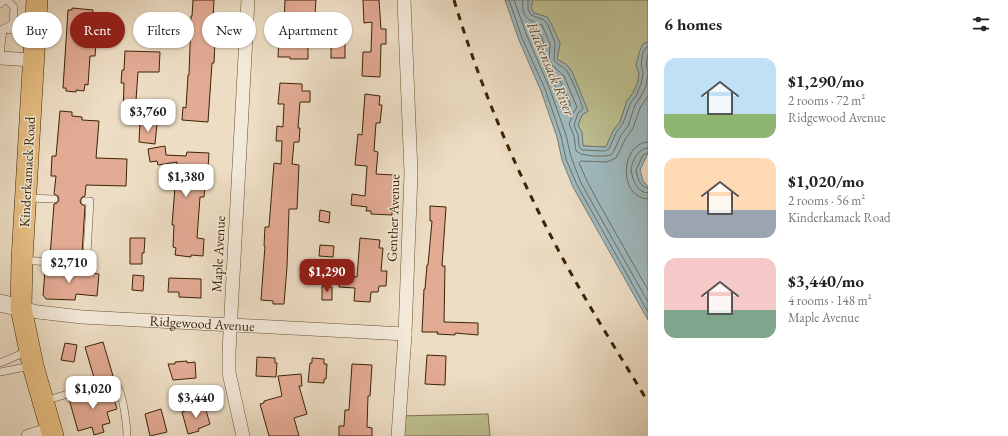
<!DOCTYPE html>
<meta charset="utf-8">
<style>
body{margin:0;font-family:"EB Garamond",serif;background:#f2f2f2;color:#222;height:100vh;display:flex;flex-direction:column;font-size:15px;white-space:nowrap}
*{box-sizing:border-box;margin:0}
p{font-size:13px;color:#767676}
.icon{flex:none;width:22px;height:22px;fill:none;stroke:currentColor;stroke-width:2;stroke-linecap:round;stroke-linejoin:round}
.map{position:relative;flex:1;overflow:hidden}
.drawer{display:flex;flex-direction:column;background:#fff;width:360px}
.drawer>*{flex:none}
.top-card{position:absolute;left:12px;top:12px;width:380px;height:36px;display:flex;gap:8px}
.price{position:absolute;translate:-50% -34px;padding:0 9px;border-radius:8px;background:#fff;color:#222;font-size:13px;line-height:26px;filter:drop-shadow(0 1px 2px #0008)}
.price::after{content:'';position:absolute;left:50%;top:24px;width:12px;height:9px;margin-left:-6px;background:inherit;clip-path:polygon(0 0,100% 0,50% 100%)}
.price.selected{background:#8f2418;color:#fff}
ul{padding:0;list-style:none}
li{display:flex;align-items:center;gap:12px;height:100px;padding:0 16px}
li span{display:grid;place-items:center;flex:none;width:112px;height:80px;border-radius:12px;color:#555}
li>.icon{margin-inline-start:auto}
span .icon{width:48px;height:48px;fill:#fffc;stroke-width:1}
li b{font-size:17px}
h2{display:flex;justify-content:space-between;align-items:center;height:48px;padding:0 16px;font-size:17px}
.chip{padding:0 14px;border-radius:18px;background:#fff;box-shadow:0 1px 3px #0004;font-size:14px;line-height:36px}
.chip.selected{background:#8f2418;color:#fff}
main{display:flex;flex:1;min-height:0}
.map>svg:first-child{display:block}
.green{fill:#bdbf91;stroke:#7c724a}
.water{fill:#9eb9bf;stroke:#767d74}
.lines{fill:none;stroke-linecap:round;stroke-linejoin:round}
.shore{stroke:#6c6e61;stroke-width:1}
.building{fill:#e3aa94;stroke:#3a2403}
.service-casing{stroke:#675233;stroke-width:8}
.minor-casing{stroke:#675233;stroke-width:14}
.tertiary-casing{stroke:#675233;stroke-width:18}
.primary-casing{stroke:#3a2403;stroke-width:22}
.service{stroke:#f3e9d9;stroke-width:7}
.minor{stroke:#f3e9d9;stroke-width:13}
.tertiary{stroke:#f3e9d9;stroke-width:17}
.primary{stroke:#e6be82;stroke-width:21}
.rail{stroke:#3a2403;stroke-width:3;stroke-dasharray:7 7;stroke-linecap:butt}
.labels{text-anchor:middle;stroke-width:3;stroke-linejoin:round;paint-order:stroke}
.street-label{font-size:14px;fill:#3a2403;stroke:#f3e9d9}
.water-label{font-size:15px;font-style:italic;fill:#58513b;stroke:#f3e9d9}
</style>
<main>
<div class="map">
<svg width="648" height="436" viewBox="0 0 648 436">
<rect width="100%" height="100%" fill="#edddc4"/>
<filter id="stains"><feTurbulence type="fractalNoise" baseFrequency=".005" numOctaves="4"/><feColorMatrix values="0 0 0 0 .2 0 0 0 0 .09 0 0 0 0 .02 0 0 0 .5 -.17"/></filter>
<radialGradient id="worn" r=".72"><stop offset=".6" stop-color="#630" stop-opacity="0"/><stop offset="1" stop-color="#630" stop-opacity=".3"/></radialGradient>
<g class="green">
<polygon points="533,0 648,0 648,42 643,44 636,65 639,73 638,82 633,93 627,101 620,122 613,131 606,147 583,146 582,133 578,125 582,115 588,111 572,72 567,65 557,59 560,43 547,17 534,13 531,8"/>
<polygon points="488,414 490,436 398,436 399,416"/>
</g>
<polygon class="water" points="505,0 533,0 531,8 534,13 547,17 551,23 560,43 557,59 567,65 572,72 588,111 582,115 578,125 582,133 583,146 606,147 613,131 620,122 627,101 633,93 638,82 639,73 636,65 640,50 643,44 648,42 648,153 640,170 643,181 648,186 648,320 573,187 562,160 557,137 541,91 519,40"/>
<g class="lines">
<g class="shore">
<polyline points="509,0 522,38 545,89 561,136 566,159 577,185 648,312"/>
<polyline points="514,0 527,36 549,87 566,135 571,157 581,183 648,302"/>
<path d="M 523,0 C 521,17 527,20 542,25 L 550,44 L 549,62 L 564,76 L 577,107 L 574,112 L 569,124 L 574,136 L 576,151 L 581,154 L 592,156 L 605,156 L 611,155 L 614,151 L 621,135 L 628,126 L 635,105 L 640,98 L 646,86 L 648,73 L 646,64 L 648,54"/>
<path d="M 528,0 L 528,9 L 531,15 L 544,20 L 548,25 L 555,43 L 554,60 C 557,65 563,66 566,70 C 571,76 581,101 583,109 L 578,113 L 574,125 L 578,135 L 579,146 L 582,150 L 605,151 L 609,149 L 616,133 L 623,123 L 631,102 L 636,96 L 641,84 L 643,73 L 641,64 L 643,52 L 648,46"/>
<path d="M 533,29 L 538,30 C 541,37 546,43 542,50 L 539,49 L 531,30 Z"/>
<polygon points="553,76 559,79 570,103 570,106 566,113 564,112 552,78"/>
<polyline points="648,96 640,108 633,128 626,138 616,158 607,162 581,161 579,163 587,181 597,200 648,290"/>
<path d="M 648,142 C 620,143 618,198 648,199"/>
<path d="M 648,148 C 638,148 632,161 631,170 C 633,180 636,192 648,193"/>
<path d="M 648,153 L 643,155 L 636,170 C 638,178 639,187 648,188"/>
</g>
</g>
<g class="building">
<polygon points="193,0 214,0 213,18 216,18 214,63 212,63 208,122 182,120 183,107 186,108 188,75 189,75 191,16 192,16"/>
<polygon points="285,0 316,0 315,13 320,13 320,23 305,22 304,44 308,45 308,59 290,59 290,57 278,57 279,35 277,35 277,21 284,21"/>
<polygon points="363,0 379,0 381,29 386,29 386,44 381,44 380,77 362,76 363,52 371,52 372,22 364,23"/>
<polygon points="72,8 93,10 92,21 90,20 88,43 96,44 95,56 90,56 88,85 85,84 84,91 76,90 76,92 66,91 66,88 63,88 68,10 72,10"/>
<rect x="331" y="43" width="14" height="15"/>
<polygon points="125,51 160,52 159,72 138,72 136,100 139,101 138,115 123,114 124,83 121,83 122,70 124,70"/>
<polygon points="280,83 302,84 302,91 310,91 310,102 300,102 298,128 300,128 299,142 294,142 292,164 299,165 297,209 289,209 287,267 284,304 273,304 273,301 261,300 265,246 264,246 265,227 269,227 274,163 281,164 282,141 276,141 277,126 283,127 284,104 278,104"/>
<polygon points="365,94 380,96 379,105 382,105 380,123 376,123 374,151 378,152 376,174 394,175 392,215 371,214 371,211 366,211 367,207 351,205 352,194 365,196 367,166 355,165 358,134 362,135"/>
<polygon points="60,111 72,112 72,116 82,117 82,120 99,121 96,158 127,159 126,186 86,185 85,196 82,197 80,201 81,204 85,206 82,253 81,255 71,259 50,257 54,204 57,203 59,200 58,196 54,194 56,176 51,176 52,156 56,156"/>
<polygon points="140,122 157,124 155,144 139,142"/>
<polygon points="165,146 166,155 186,156 187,152 209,153 208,168 206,168 204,197 200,197 197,238 204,239 203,256 191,255 191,257 175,255 176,248 173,247 174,225 172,225 177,162 158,165 157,161 150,162 148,149"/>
<polygon points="430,206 446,207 442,266 445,266 444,322 478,323 478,335 455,333 455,335 437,334 438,332 422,332 424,289 425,289 427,265 428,265 432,221 430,221"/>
<polygon points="320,210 330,212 329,223 319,221"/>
<polygon points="130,238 145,238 144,253 142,253 142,264 130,264"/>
<polygon points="360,238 380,240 379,248 383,248 381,271 387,271 386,286 379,286 378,292 371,292 370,302 354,301 355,288 339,287 340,275 357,277"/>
<polygon points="320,245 334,246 333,257 319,256"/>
<polygon points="81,266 80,272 99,274 97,296 76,294 75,300 46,299 43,295 45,271 49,271 50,267 72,269"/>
<polygon points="133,275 144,276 143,291 132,290"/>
<polygon points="169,278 201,279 201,298 179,297 179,292 168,292"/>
<polygon points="322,286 332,287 332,300 322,300"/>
<polygon points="103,342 113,376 95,381 85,347"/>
<polygon points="65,343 77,345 74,362 61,360"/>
<polygon points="427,355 446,356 445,385 425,384"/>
<polygon points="257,357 275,358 275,363 277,363 276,377 256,376"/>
<polygon points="312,358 324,359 324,364 327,364 326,379 324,379 324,383 308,382 310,363 312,363"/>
<polygon points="187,361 187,363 195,362 196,378 173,380 168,364 175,364 175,362"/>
<polygon points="352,364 372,365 370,396 368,396 367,427 372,428 372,436 339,436 339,426 344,426 345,410 349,410"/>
<polygon points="301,374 302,386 299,386 307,414 294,418 299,436 269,436 260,404 264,403 264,401 282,396 278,376"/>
<polygon points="106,388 111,389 117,409 107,412 110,423 102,425 104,432 94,435 92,427 78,431 69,399"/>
<polygon points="201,406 202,408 205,407 210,424 198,429 199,431 188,434 182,412"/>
<polygon points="161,409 167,432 150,436 145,414"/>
</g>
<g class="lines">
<g class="service-casing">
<g id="service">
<polyline points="0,4 5,0"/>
<polyline points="3,29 13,24 14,7 7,0"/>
<polyline points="0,55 3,29 33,31"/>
<polyline points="28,198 54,199"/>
<polyline points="24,260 72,264 85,259 87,253 90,201 85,201"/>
<polyline points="0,363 28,351"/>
<polyline points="0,372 31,366"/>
<path d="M 44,401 L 105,383 C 109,383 114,383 117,386 C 123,392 127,427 127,436"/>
</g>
</g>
<g class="minor-casing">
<g id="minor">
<polyline points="0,58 33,60"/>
<path id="s1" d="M 21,308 L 38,312 L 82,317 L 405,334"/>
<polyline points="28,436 52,429"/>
<polyline points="243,436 229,373 229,351 248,0"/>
<polyline points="398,436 405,334 411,173 404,0"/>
</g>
</g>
<g class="tertiary-casing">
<polyline id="tertiary" points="0,303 21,308"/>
</g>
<g class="primary-casing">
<polyline id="primary" points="37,0 22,260 21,308 33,366 53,436"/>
</g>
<use href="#service" class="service"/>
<use href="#minor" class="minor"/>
<use href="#tertiary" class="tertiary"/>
<use href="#primary" class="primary"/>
<path class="rail" d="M 454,0 C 479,83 513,164 553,240 C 582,296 616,349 648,402"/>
</g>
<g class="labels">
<g class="street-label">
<text transform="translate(27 172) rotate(-87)" y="5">Kinderkamack Road</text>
<text transform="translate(393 218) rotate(-88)" y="5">Genther Avenue</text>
<text transform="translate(218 254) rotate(-87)" y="5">Maple Avenue</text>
<text dy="5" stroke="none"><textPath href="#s1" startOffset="182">Ridgewood Avenue</textPath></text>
</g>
<g class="water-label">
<text transform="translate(551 69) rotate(67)" y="5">Hackensack River</text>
</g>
</g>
<rect width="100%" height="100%" filter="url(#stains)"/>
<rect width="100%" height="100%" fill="url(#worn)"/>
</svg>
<b class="price" style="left:148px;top:133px">$3,760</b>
<b class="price" style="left:186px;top:198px">$1,380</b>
<b class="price" style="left:69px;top:284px">$2,710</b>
<b class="price selected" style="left:327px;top:293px">$1,290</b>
<b class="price" style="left:93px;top:410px">$1,020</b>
<b class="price" style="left:196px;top:419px">$3,440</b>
<div class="top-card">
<a class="chip">Buy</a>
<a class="chip selected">Rent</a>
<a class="chip">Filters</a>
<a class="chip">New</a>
<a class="chip">Apartment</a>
</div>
</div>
<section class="drawer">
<h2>6 homes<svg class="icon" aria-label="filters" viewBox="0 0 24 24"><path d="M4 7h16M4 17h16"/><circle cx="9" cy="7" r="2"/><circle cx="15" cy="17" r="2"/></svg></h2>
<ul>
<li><span style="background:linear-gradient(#bfe0f5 70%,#8fb573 0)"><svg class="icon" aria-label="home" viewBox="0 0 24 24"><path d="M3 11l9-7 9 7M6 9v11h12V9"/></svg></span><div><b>$1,290/mo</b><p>2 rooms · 72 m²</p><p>Ridgewood Avenue</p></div></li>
<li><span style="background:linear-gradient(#ffd9b3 65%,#9aa5b1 0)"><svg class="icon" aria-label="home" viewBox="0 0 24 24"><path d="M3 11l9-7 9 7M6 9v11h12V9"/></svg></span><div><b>$1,020/mo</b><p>2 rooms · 56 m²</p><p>Kinderkamack Road</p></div></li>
<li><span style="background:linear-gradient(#f6c9c9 65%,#7fa58c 0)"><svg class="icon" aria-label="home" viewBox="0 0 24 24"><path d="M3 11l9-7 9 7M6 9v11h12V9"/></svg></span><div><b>$3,440/mo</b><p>4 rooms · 148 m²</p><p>Maple Avenue</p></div></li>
</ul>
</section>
</main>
